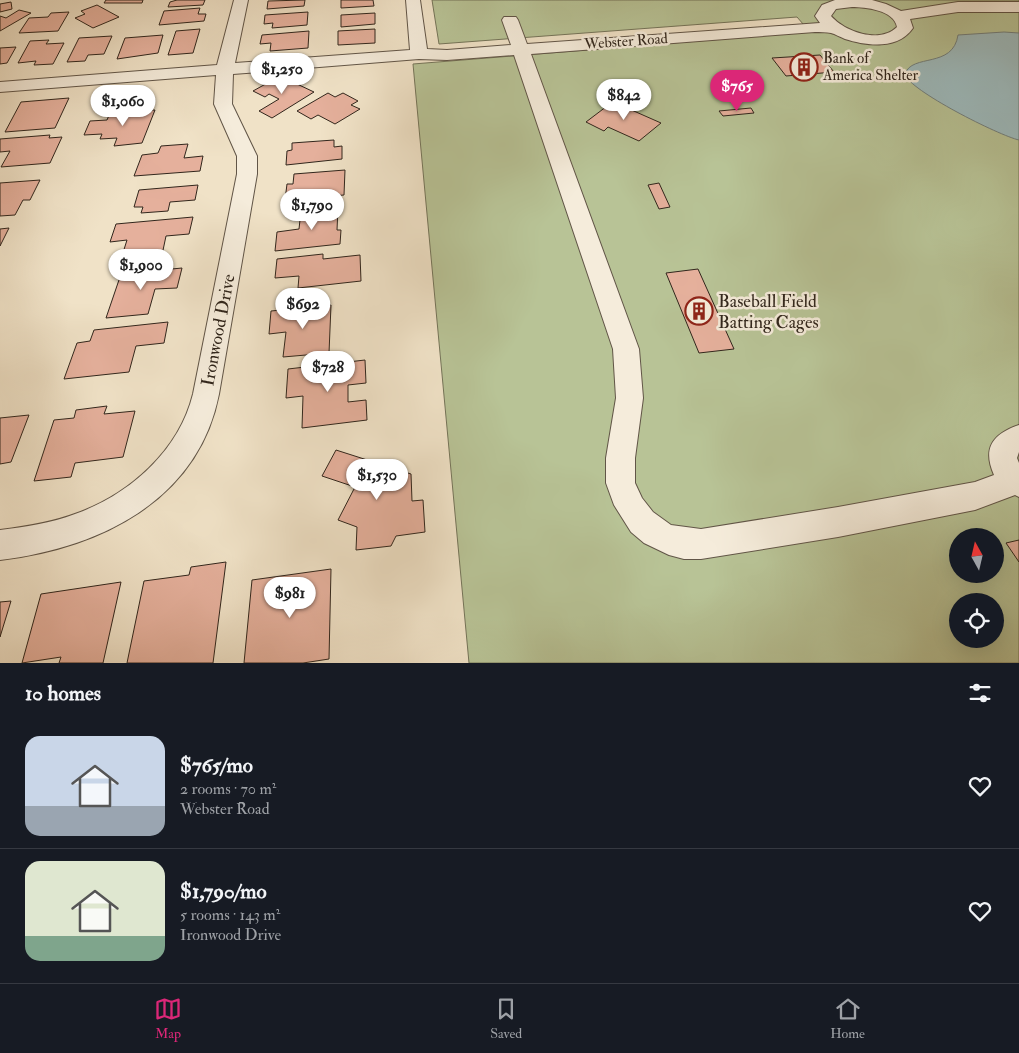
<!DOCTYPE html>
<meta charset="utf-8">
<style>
body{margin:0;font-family:"IM FELL Double Pica",serif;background:#20242c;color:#f1f3f6;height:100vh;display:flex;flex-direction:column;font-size:19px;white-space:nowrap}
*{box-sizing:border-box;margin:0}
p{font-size:16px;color:#9ea1a6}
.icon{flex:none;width:28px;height:28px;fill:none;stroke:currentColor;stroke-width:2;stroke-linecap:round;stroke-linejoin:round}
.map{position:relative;height:663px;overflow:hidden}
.panel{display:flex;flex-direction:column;background:#171b24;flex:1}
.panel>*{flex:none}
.needle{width:32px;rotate:352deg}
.fabs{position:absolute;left:949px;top:528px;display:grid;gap:10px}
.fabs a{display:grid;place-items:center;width:55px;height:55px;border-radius:50%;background:#171b24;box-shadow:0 5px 20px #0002;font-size:25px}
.price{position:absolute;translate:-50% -42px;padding:0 11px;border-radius:18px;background:#fff;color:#222;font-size:16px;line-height:32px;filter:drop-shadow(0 1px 2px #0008)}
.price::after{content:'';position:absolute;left:50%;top:30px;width:15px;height:11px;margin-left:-8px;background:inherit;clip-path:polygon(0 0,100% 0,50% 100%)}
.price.selected{background:#db2777;color:#fff}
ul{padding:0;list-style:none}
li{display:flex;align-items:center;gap:15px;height:125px;padding:0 25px}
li+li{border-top:1px solid #363941}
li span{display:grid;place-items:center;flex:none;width:140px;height:100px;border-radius:15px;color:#555}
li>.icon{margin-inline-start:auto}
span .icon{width:60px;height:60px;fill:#fffc;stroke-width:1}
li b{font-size:21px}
h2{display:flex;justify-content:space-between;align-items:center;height:60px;padding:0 25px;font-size:21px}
.tabs{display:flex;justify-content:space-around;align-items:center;height:70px;border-top:1px solid #363941;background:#171b24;font-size:14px;color:#9ea1a6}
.tabs a{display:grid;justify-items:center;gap:2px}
.tabs .selected{color:#db2777}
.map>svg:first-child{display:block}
.green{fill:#b8c396;stroke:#747459;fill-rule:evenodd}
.water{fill:#9ebcbf;stroke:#72807e}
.building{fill:#e5b09c;stroke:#31261c}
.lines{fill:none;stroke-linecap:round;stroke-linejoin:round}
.minor-casing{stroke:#615547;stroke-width:2}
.minor{fill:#f5ecdb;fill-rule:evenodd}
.labels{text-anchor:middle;stroke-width:5;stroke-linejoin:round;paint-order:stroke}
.far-street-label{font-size:15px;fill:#31261c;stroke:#f5ecdb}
.far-poi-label{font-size:15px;fill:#31261c;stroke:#f5ecdb;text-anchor:start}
.poi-label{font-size:18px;fill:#31261c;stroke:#f5ecdb;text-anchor:start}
.street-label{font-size:18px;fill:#31261c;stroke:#f5ecdb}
</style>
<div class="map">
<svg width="1019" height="663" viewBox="0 0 1019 663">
<rect width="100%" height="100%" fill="#f0e2c7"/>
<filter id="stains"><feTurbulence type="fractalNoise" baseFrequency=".004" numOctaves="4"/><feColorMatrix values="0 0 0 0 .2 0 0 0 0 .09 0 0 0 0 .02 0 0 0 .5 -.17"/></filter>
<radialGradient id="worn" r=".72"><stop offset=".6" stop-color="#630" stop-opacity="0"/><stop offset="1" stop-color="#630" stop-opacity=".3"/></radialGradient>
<path class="green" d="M 432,0 L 1019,0 L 1019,663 L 469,663 L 413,64 L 810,32 L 797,17 L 439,44 ZM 958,536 L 995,536 L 995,574 L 958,574 ZM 958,601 L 995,601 L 995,639 L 958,639 Z"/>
<path class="water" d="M 1004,32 L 1019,33 L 1019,140 C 1000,136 908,90 905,74 C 912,53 953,69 958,35 Z"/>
<g class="building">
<polygon points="106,0 143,0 142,3 104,3"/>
<polygon points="177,0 205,0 203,5 168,7 170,2"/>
<polygon points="305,0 304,6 267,9 268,1"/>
<polygon points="341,0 373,0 374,6 341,8"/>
<polygon points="11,2 12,9 0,12 0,4"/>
<polygon points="97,5 119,17 93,28 75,18 85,14 81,11"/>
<polygon points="200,8 198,14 206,14 204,21 159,25 164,11"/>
<polygon points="19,10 31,13 0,31 0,16 6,18"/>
<polygon points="69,12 58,31 19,33 29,18 48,17 51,13"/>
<polygon points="308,12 307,25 272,28 273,23 264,24 265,15"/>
<polygon points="375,13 375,24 341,27 341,15"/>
<polygon points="200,29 193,53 168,55 176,31"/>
<polygon points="375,29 375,43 338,45 338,31"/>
<polygon points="309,31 308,48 270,51 271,43 260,44 262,35"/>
<polygon points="163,35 158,53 117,59 125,38"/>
<polygon points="112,36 104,54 88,55 85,61 67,62 79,38"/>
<polygon points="49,40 46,44 64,43 53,64 34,65 36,61 18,63 30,41"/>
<polygon points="16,47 7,63 0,64 0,48"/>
<polygon points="820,55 834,72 786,76 772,58"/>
<polygon points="280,76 314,92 272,118 259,111 279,99 269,94 265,97 253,91"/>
<polygon points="328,93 335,97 343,93 358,101 351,105 360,109 335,124 318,115 311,119 297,111"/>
<polygon points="69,98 55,128 5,132 21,102"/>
<polygon points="615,100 630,106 627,108 661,123 639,141 608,127 604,131 586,122"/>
<polygon points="751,108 754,113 723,116 719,111"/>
<polygon points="155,110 142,143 114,146 117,138 100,139 102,134 84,135 90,121 107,120 110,113"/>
<polygon points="50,135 49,138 62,137 50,163 1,167 10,151 0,152 0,139"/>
<polygon points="334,140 334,147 342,146 342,159 286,165 287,151 292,150 292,143"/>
<polygon points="188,144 184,158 203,156 200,171 134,176 142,155 158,153 161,146"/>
<polygon points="345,170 344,195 285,200 287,184 293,184 294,174"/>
<polygon points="40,180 30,200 23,200 15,215 0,216 0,183"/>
<polygon points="659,183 670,207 659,209 648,185"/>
<polygon points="198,185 195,200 170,202 168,211 141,213 143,207 134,207 139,190"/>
<polygon points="338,207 337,230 341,230 340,244 275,251 277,232 299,229 301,211"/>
<polygon points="193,217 189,234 166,236 162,255 121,259 127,240 110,242 116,224"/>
<polygon points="9,228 0,246 0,229"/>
<polygon points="323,254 323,259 360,255 361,281 298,288 299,276 275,278 277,259"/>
<polygon points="182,268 177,288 155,289 148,314 106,318 121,274"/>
<polygon points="698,269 734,349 699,353 666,273"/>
<polygon points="331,305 329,353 283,357 286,332 269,334 271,311"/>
<polygon points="168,322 164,343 136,346 129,372 64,379 77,343 90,341 94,330"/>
<polygon points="365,360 366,383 348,385 348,402 366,400 367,420 302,428 303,396 286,398 288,369"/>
<polygon points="107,406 104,414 135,411 123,457 75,463 71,477 34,481 54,420 74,418 76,410"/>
<polygon points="29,415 11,462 0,464 0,418"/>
<polygon points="336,450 411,474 412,501 423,500 425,532 396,536 391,546 356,550 357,527 338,520 355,487 322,476"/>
<polygon points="1019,540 1019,562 1006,543"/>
<polygon points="226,562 213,663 127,663 144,581 189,575 191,567"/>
<polygon points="331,569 329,659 303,663 244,663 252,580"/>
<polygon points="121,582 103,663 59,663 61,657 22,663 41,594"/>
<polygon points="11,601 0,637 0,602"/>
</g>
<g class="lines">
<g class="minor-casing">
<path id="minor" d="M 234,0 L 248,0 L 235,63 L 410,50 L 406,0 L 420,0 L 427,49 L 447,50 L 511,45 L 502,20 L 504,17 L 516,17 L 518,20 L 527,44 L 820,23 L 815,16 L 822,5 L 835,0 L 872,0 L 886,4 L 901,11 L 958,2 L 1019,2 L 1019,12 L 958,12 L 910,19 L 913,28 C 898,50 867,46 845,39 C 840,37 835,34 831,33 C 826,32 820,32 815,32 L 531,54 L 639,349 L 643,398 L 635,458 L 635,483 L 642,498 L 653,512 L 671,525 L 701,529 L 838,507 L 975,482 L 994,475 C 982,448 993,434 1019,425 L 1019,452 L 1017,458 L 1019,463 L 1019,497 L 1015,495 L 975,510 L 838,537 L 701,559 L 684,559 L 669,555 L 644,543 L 631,532 L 614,505 L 606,483 L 606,458 L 616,398 L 613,349 L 514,55 L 447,60 L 419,59 L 233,74 L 232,104 L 257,156 L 257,174 L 219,394 C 198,501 99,548 0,560 L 0,530 C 25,527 51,523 75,514 C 129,495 179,451 193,394 L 237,174 L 237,156 L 214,104 L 216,75 L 0,92 L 0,82 L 217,65 ZM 852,7 C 865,7 894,10 897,27 C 880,44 845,32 831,16 L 836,9 Z"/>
</g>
<use href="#minor" class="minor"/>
</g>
<defs>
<g id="building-ring" transform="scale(1.4375)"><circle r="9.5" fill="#f5ecdb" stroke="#8f2418" stroke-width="1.5"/><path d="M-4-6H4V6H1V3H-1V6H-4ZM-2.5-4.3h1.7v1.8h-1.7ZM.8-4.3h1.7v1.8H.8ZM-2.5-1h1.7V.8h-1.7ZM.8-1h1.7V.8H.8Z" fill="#8f2418"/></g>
</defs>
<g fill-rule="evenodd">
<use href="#building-ring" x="804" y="67"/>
<use href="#building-ring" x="699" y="311"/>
</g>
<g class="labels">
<g class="far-street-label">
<text transform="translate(626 41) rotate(-4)" y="5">Webster Road</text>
</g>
<g class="far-poi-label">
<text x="823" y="63">Bank of<tspan x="823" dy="17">America Shelter</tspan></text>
</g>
<g class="poi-label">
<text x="718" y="307">Baseball Field<tspan x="718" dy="21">Batting Cages</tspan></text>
</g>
<g class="street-label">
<text transform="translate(218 330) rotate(-79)" y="6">Ironwood Drive</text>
</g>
</g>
<rect width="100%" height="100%" filter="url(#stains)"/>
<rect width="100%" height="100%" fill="url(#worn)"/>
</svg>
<div class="fabs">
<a><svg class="needle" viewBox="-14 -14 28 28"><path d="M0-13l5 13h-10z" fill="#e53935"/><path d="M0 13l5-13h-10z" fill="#9ea1a6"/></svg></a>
<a><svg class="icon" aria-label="locate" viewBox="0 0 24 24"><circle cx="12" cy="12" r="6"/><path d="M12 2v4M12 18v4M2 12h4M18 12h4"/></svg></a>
</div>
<b class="price" style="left:282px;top:95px">$1,250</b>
<b class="price selected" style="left:737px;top:112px">$765</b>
<b class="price" style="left:624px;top:121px">$842</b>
<b class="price" style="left:123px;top:127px">$1,060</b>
<b class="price" style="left:312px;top:231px">$1,790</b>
<b class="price" style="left:141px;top:291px">$1,900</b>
<b class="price" style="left:303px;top:330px">$692</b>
<b class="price" style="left:328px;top:393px">$728</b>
<b class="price" style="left:377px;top:501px">$1,530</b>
<b class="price" style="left:290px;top:619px">$981</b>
</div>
<section class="panel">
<h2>10 homes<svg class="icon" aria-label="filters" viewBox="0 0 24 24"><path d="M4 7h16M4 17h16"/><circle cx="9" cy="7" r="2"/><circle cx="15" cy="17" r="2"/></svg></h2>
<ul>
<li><span style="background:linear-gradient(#c9d6e8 70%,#9aa5b1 0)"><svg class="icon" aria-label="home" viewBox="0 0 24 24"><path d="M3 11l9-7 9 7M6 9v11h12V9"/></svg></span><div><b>$765/mo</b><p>2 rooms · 70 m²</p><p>Webster Road</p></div><svg class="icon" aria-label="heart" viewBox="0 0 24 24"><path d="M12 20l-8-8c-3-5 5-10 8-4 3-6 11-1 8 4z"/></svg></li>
<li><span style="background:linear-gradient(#dfe7d0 75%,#7fa58c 0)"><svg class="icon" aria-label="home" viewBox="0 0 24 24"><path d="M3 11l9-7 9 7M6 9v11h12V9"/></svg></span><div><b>$1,790/mo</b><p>5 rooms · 143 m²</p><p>Ironwood Drive</p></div><svg class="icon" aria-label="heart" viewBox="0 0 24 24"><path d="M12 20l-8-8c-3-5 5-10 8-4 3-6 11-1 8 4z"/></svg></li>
</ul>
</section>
<nav class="tabs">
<a class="selected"><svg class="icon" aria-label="map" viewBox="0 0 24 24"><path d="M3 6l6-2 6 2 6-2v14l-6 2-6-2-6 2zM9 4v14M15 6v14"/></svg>Map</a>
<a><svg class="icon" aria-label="saved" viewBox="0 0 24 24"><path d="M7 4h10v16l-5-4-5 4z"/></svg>Saved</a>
<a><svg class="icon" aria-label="home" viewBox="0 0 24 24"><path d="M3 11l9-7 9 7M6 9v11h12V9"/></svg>Home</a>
</nav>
